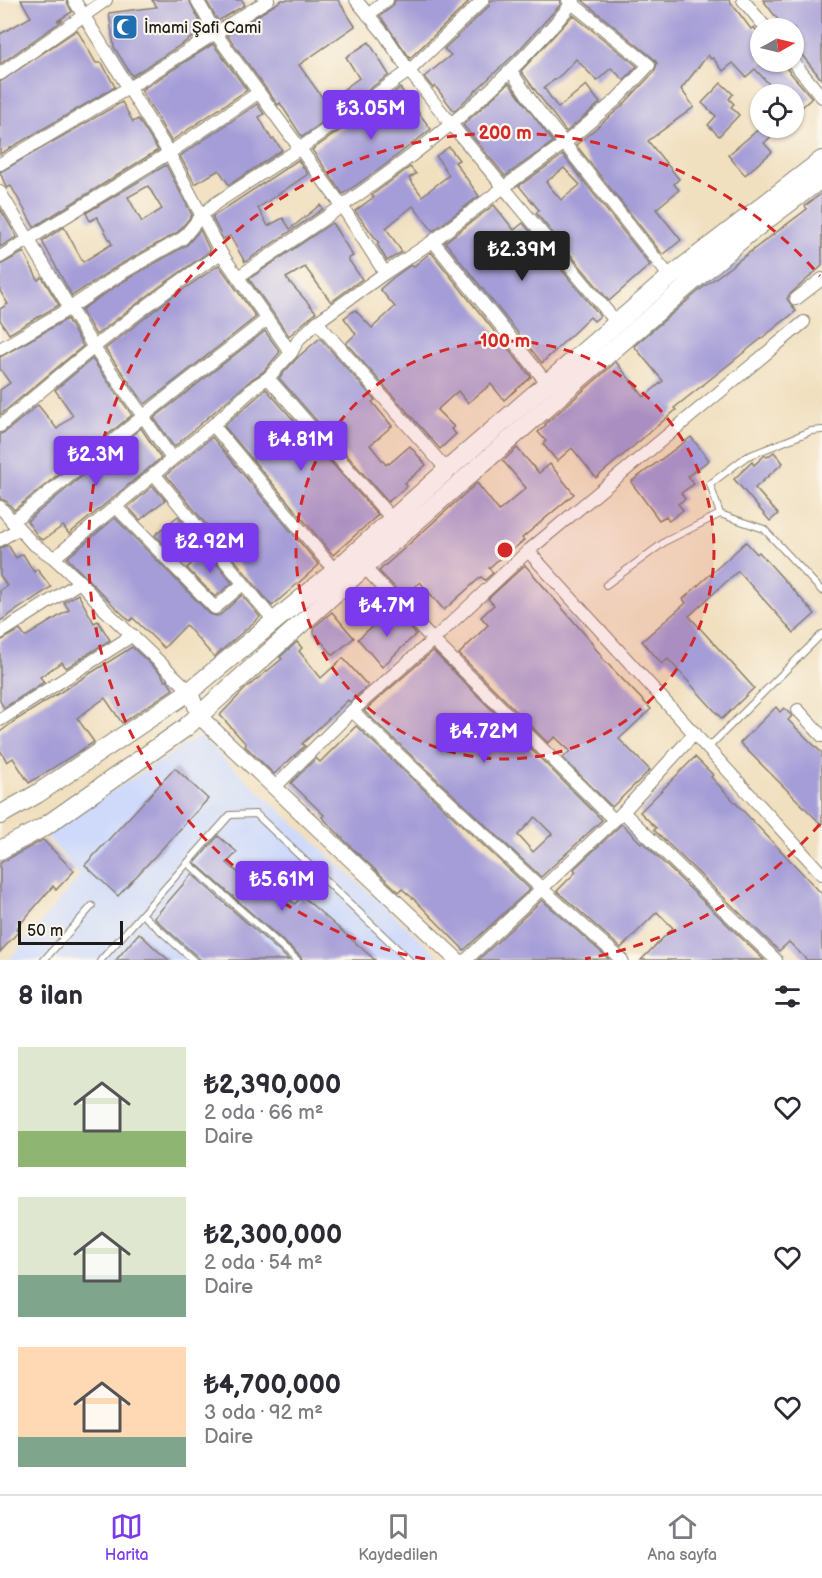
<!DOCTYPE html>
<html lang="tr">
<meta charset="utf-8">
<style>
body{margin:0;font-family:"Balsamiq Sans",sans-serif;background:#f7f7f7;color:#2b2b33;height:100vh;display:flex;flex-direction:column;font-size:22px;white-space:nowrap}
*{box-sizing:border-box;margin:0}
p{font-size:20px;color:#7c7c81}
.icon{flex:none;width:33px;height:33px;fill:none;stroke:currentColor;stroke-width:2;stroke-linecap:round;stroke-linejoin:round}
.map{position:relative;height:960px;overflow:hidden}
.drawer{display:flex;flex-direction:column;background:#fff;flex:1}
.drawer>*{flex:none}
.needle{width:39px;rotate:82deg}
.controls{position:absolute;left:750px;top:18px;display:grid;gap:12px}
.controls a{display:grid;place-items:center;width:54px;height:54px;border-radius:50%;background:#fff;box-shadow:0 2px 4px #0004;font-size:30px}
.scale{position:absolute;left:18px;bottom:15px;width:105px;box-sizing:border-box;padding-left:6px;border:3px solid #1c1c1c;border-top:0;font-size:16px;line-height:21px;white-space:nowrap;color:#1c1c1c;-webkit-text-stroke:4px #fbf7ec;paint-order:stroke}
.price{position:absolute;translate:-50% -51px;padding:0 14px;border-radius:6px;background:#7c3aed;color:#fff;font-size:20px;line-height:39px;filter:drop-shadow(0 2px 3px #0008)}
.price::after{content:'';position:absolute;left:50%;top:36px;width:18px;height:14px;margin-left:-9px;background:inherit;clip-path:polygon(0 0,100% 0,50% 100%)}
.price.selected{background:#222;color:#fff}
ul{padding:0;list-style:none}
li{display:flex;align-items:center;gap:18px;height:150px;padding:0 18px}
li span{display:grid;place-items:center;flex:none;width:168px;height:120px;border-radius:0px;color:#555}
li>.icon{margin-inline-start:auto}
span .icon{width:72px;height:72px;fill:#fffc;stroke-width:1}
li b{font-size:26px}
h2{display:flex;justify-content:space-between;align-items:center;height:72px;padding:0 18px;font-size:26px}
.menu{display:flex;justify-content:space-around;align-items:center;height:84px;border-top:2px solid #e1e1e2;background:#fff;font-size:16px;color:#7c7c81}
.menu a{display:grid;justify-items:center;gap:3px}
.menu .selected{color:#7c3aed}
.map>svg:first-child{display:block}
.built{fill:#cfdafa}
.building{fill:#a59dd7;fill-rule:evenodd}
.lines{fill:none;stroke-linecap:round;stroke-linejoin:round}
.service-casing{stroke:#867e6e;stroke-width:8}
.minor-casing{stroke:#867e6e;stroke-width:14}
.tertiary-casing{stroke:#867e6e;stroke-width:17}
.secondary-casing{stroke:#867e6e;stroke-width:20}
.service{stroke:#fff;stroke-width:6}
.minor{stroke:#fff;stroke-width:12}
.tertiary{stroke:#fff;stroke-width:15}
.secondary{stroke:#fff;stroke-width:18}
.ring{fill:none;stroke:#d62828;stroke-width:3;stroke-dasharray:10 8}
.labels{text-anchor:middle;stroke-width:4.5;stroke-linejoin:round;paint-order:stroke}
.poi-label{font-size:16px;fill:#1c1c1c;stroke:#fbf7ec;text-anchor:start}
.centre{fill:#d62828;stroke:#fbf7ec;stroke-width:3}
.ring-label{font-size:18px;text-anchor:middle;font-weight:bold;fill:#d62828;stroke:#fbf7ec;stroke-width:4.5;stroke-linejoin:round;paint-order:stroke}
</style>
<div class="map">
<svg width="822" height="960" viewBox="0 0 822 960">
<rect width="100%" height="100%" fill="#fbf7ec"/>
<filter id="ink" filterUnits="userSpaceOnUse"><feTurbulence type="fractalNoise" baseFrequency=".0167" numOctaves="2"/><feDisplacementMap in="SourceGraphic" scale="12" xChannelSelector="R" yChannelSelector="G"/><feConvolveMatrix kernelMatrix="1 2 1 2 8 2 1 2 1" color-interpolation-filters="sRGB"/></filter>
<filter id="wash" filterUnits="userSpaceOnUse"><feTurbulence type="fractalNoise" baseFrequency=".008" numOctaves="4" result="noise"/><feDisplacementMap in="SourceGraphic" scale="24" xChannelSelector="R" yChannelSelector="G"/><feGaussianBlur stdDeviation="1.35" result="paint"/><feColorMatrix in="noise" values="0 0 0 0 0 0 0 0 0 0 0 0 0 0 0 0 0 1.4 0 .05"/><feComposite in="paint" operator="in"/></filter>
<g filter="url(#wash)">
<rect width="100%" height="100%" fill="#f1e0c0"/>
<polygon class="built" points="199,736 443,960 9,960 80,876 45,834"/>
<g id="blocks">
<g class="building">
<polygon points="21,0 66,0 72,12 57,21 63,20 0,64 0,34 31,17"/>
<polygon points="152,0 189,0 204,30 132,76 114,47 109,13 157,7"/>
<polygon points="206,0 242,0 245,5 218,21"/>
<polygon points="282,0 338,0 355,26 299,65 324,100 327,98 329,100 359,78 346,57 369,42 389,75 302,137 280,103 278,105 227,35"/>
<polygon points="395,0 465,0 468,3 410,58 380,16 393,6"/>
<polygon points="491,0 560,0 561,4 517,52 454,111 435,86 433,88 424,77 451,55 444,49 489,6"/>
<polygon points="582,0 729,0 751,29 754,27 760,36 760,62 781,62 812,98 794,114 794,94 778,94 755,69 746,77 733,63 723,71 713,58 711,59 708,55 681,89 694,107 648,141 679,179 674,184 679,190 656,209 681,240 663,255 576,145 622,106 655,71 657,63 654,59"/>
<polygon points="763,0 822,0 822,80 794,45 794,28 784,28"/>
<polygon points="573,15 637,66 624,80 611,68 597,81 576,59 562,74 544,88 558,108 586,85 600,103 566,132 521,71"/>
<polygon points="77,30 96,63 102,63 115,87 0,154 0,82"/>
<polygon points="213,44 247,90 171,141 141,90"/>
<polygon points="509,83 553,142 505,176 463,125"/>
<polygon points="721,83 733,94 729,99 734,104 731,107 739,115 719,136 708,125 716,116 702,103"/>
<polygon points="400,88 431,129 381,168 343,194 312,150"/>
<polygon points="122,102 133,122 138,119 158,150 34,227 11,186 7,188 6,187 0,172"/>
<polygon points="257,104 264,114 259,117 272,140 274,139 282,150 229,185 219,170 195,184 180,156"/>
<polygon points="760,128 768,128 774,134 764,143 772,152 745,175 728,155"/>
<polygon points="449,147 459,160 455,162 479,196 433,231 413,206 386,228 402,252 387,261 377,244 379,243 355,211 374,197 372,195 410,167 416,174 409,178 422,196 449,175 436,156"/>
<path d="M 563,155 L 650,265 L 609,301 L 536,213 L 539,210 L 519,186 ZM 564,168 L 580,185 L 561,200 L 546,182 Z"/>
<polygon points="298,160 308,174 258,208 268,226 283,218 290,229 320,205 323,209 245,262 230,236 223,239 212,217"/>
<path d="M 166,165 L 192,215 L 178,232 L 116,267 L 72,296 L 42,241 L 64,227 L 83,262 L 112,244 L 97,217 L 90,221 L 86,213 ZM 148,186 L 162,209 L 142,222 L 128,197 Z"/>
<polygon points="822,193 822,266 789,295 787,299 796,311 674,408 676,410 596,478 572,448 557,461 543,444 546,441 538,432 546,425 545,424 616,362 644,397 663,381 634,346 701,289 807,209 805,206"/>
<polygon points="494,205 514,230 523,223 600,316 594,321 590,317 542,363 445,242"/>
<polygon points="0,208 17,237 0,247"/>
<polygon points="332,223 353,256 348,259 362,279 331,302 305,267 286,278 316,312 289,336 249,279"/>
<polygon points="200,230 210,251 159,287 96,335 81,310 124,281 187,245"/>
<polygon points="24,252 38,280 42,277 59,305 9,334 0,320 0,309 8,304 0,291 0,265"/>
<polygon points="431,252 531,377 504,400 491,384 468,403 458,391 437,410 454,427 451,429 456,434 440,449 346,343 356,334 344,318 355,310 372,328 395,307 380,289 394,277 411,265 413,267"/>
<polygon points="219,265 256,317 145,404 105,349 168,300"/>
<polygon points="67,319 83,346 0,415 0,390 10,383 0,369 0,357"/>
<polygon points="265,331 280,352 263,372 252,379 174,447 154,418"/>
<polygon points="320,338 375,400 372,402 392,426 370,445 386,465 388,463 389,464 410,446 426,465 405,483 407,486 388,502 279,378 298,357"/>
<polygon points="92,359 132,415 14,510 6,501 0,499 0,434 5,432 38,405 57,429 73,415 55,390"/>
<polygon points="266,389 378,515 333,555 224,426"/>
<polygon points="141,428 161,458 69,534 63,526 43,540 39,538 27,521"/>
<polygon points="212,437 319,565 272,606 166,475"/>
<polygon points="691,437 709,460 688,476 694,484 681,493 685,499 678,504 683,510 669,521 666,516 659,520 631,482"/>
<polygon points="517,448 539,473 550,464 574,494 522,538 524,540 510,552 509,550 489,568 493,573 485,580 481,577 444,610 420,582 404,597 379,571 477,483 499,511 526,488 503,461"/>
<polygon points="774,452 783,463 755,488 778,514 770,521 734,479 752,462 754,465 765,455 767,457"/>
<polygon points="153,486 165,500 140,520 128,507"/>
<polygon points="178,516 191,533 170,550 155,535"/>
<polygon points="115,518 210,614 216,616 220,615 242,595 260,617 214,657 186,625 164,648 133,618 130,621 113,605 67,558"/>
<polygon points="746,542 757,554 759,552 815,614 794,633 738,571 689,616 754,688 722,719 668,659 662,664 642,641 686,603 683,599"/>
<polygon points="8,545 16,558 23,554 34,572 37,569 51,587 0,621 0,590 7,586 0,575 0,548"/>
<polygon points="206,550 232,583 215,597 187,568"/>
<polygon points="525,565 594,645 593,646 602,656 601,657 651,709 619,739 650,770 612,807 563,758 570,751 555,737 548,743 459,654 488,625 481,617 494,605 488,599"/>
<polygon points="78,594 94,623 98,621 110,640 66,668 62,662 40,677 44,682 4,708 0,701 0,641 20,630 25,637 69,610 64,602"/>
<polygon points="392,609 416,634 382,667 358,639"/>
<polygon points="332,612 354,638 333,655 314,633 314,627"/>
<polygon points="297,642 302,648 299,651 321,678 343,658 368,686 350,702 348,700 302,744 305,746 274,774 245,746 246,744 220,715 245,689 282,659 280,657"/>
<polygon points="132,647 161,674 165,681 167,680 173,689 122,723 105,698 77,718 94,742 29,783 13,758 7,762 0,750 0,732 13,722"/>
<path d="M 433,651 L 602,820 L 541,877 L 364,711 ZM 535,817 L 552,834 L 533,852 L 518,835 Z"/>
<polygon points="776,707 780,712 784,708 792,716 788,720 822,753 822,825 740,743"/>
<polygon points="356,726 530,889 464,950 416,901 402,889 399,892 352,848 322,817 324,815 291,783 316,758 320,762"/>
<polygon points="695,757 713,775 711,777 822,894 822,960 807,960 789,942 779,951 654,830 656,828 640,812"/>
<polygon points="175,768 208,799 118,896 85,865"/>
<polygon points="622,824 641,843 642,842 764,960 641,960 673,928 657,912 621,948 557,891 576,872 574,869"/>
<polygon points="218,836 237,852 227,863 266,897 276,887 295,904 302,896 375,960 302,960 300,956 195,863"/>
<polygon points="43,840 74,871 56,890 53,886 16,929 19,931 0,952 0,863"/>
<polygon points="192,874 289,960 201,960 154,918"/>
<polygon points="542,900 609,959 478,960"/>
<polygon points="139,933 158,951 169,960 116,960"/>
</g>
</g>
</g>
<g filter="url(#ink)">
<use href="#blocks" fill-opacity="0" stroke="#867e6e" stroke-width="1.5"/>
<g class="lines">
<g class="service-casing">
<g id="service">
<polyline points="720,514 710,484 746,457 811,431 822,430"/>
<polyline points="606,585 666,541 720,514 764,529 822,591"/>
<polyline points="708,748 822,634"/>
<polyline points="188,863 297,960"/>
<polyline points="142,914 193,960"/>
<polyline points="44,960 92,906"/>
<polyline points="101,960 230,815 256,814 409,960"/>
</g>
</g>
<g class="minor-casing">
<g id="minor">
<polyline points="74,0 169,153 221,253 291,353"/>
<polyline points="356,0 385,35 409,71 460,135 617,323"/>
<polyline points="743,0 766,28"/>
<polyline points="368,15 387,0"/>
<polyline points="793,62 822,97"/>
<polyline points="511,71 534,105 670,277"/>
<polyline points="0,74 106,0"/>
<polyline points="0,164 130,87 268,0"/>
<polyline points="0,192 94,348 143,416 172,459"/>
<polyline points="0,257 169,153 258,93"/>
<polyline points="385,273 433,241"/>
<path d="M 238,277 C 337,210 439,144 523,58 C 541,39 559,21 574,0"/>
<polyline points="796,299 822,279"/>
<polyline points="317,322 447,470"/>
<polyline points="0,349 70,308 120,274 183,238 202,215 216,203 299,149 409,71 483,0"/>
<polyline points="268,378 393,520"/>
<polyline points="547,383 433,241 504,187 565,143 616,100 649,65 568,0"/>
<polyline points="213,425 335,571"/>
<path d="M 0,426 C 71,365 143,305 221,253"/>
<polyline points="155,475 274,621"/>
<polyline points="0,507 32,543 54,558 80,582 105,610 190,691"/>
<polyline points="116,507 215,608 243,584"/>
<polyline points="12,522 176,390 266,320"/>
<polyline points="0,540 18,529"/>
<polyline points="528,551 822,874"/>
<polyline points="54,558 213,425 257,385 268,378 291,353 299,339 317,322 385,273 342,206 216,34 197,0"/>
<polyline points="364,567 433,640 614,820"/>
<polyline points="0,633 80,582"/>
<polyline points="798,710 822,736"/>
<polyline points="352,711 541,888 622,960"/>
<polyline points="0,720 133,635"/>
<polyline points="274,788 352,711 433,640 528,551 804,322"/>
<polyline points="623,812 776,960"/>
<polyline points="466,960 623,812 695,733"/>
</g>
</g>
<g class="tertiary-casing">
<polyline id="tertiary" points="190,691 199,716 457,960"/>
</g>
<g class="secondary-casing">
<g id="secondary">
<polyline points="0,815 37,794 190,691 335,571 447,470 670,277 822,160"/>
<polyline points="0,850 44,827 185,728 364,567 572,385 749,233 822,178"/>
</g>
</g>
<use href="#service" class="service"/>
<use href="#minor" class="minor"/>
<use href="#tertiary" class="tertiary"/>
<use href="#secondary" class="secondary"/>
</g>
</g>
<circle cx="505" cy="550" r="209" fill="#d62828" fill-opacity=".12"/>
<g class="ring">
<circle cx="505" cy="550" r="209"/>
<path d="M820 824A417 417 0 0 1 585 959M425 959A417 417 0 1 1 820 276"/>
</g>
<defs>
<g id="mosque-square" transform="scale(1.35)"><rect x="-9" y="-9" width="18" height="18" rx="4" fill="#1f6fb2" stroke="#fbf7ec"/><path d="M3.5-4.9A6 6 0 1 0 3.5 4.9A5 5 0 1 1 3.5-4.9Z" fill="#fff"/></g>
</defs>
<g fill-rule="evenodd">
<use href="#mosque-square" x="125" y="27"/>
</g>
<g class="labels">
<g class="poi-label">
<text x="144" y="33">İmami Şafi Cami</text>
</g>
</g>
<circle cx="505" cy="550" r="9" class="centre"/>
<g class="ring-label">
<text x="505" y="139">200 m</text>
<text x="505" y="347">100 m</text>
</g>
</svg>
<div class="controls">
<a><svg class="needle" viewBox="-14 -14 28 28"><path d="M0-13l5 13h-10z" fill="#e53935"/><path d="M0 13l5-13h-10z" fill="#7c7c81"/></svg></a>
<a><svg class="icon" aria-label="locate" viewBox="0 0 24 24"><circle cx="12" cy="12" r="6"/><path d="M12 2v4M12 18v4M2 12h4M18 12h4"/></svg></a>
</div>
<div class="scale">50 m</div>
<b class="price" style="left:371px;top:141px">₺3.05M</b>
<b class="price selected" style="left:522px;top:282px">₺2.39M</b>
<b class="price" style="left:301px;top:472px">₺4.81M</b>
<b class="price" style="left:96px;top:487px">₺2.3M</b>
<b class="price" style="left:210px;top:574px">₺2.92M</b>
<b class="price" style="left:387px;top:638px">₺4.7M</b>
<b class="price" style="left:484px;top:764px">₺4.72M</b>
<b class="price" style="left:282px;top:912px">₺5.61M</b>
</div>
<section class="drawer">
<h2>8 ilan<svg class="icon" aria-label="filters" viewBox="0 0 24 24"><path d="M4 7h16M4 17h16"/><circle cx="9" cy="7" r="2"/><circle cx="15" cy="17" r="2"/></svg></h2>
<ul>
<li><span style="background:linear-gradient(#dfe7d0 70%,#8fb573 0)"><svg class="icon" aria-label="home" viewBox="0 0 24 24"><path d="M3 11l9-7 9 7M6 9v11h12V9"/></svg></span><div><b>₺2,390,000</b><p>2 oda · 66 m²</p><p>Daire</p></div><svg class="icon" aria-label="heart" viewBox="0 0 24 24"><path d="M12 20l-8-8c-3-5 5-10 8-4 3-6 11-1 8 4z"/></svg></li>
<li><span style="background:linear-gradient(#dfe7d0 65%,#7fa58c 0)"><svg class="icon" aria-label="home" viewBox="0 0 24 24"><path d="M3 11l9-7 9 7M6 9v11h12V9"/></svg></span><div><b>₺2,300,000</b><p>2 oda · 54 m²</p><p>Daire</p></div><svg class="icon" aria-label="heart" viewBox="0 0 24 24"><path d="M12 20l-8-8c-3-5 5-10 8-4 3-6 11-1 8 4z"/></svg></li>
<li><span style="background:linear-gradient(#ffd9b3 75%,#7fa58c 0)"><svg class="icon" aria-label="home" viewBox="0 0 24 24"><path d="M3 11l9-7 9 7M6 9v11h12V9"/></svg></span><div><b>₺4,700,000</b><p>3 oda · 92 m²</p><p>Daire</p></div><svg class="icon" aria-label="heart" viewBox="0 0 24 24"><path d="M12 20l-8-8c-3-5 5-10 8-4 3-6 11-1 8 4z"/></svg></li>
</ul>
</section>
<nav class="menu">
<a class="selected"><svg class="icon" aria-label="map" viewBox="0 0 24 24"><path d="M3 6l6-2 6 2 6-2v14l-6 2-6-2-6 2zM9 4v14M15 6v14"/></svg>Harita</a>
<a><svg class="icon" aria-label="saved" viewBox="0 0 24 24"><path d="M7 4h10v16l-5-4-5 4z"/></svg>Kaydedilen</a>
<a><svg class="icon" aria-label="home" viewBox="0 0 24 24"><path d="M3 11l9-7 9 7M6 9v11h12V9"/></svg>Ana sayfa</a>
</nav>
